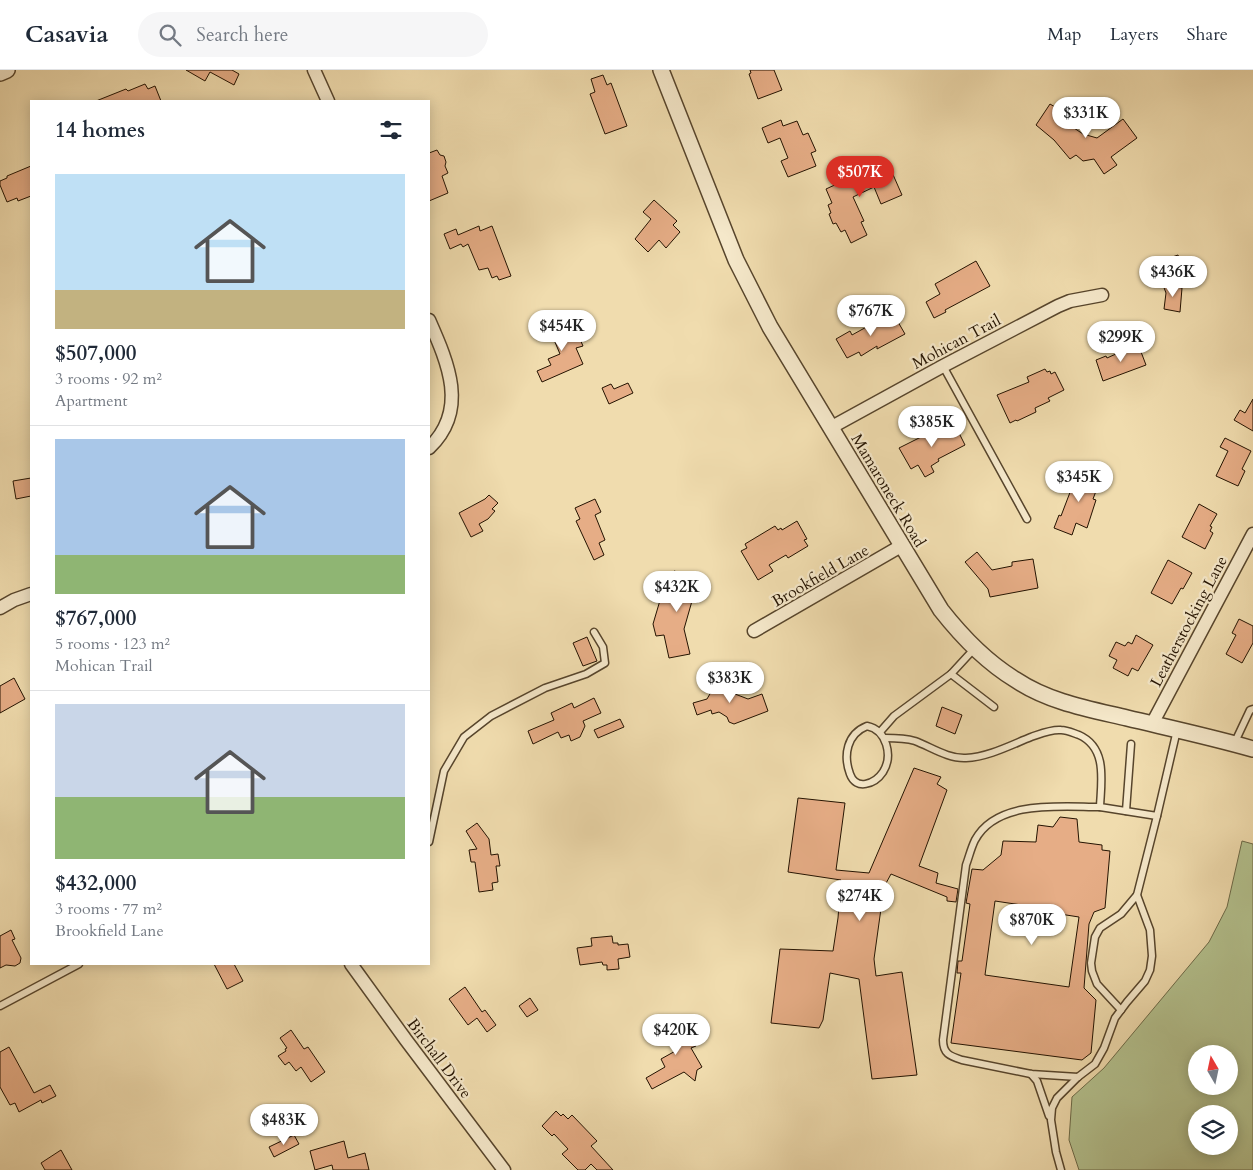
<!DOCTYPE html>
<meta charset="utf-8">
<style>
body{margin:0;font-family:Cardo,serif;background:#f6f6f7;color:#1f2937;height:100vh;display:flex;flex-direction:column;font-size:19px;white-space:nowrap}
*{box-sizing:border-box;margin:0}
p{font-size:16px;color:#747a83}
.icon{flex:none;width:28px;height:28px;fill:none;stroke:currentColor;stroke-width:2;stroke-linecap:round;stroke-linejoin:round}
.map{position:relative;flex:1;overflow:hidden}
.drawer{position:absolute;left:30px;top:30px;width:400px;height:865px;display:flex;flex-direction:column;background:#fff;border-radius:0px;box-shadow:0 2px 12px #0003}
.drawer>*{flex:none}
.needle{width:32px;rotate:351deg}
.tools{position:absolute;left:1188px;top:975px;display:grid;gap:10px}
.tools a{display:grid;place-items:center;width:50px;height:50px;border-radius:50%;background:#fff;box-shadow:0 2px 12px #0003;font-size:25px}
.price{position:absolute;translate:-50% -42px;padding:0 11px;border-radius:18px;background:#fff;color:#222;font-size:16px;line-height:32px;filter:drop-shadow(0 1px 2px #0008)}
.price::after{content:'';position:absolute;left:50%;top:30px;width:15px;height:11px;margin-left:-8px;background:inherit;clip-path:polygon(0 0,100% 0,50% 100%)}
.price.on{background:#d93025;color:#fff}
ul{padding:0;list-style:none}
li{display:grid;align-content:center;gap:10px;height:265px;padding:0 25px}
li+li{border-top:1px solid #e0e1e3}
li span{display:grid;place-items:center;height:155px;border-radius:0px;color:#555}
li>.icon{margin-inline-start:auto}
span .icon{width:90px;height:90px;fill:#fffc;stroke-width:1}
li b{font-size:21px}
h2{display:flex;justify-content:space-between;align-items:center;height:60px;padding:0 25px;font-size:21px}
header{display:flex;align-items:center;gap:30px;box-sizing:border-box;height:70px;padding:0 25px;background:#fff;border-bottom:1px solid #e0e1e3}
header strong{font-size:24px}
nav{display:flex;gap:28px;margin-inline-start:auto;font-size:18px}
.search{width:350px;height:45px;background:#f6f6f7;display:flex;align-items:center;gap:12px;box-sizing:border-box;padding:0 18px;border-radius:28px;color:#747a83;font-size:19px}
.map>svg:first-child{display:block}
.green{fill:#b4c28f;stroke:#6c6a48;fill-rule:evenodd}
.building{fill:#e6ad86;stroke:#241301;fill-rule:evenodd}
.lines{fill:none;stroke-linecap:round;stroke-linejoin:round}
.service-casing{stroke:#57452c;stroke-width:9}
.minor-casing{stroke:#57452c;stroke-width:15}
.tertiary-casing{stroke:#57452c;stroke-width:18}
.service{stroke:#f5e8ca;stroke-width:6}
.minor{stroke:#f5e8ca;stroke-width:12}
.tertiary{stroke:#f5e8ca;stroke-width:15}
.labels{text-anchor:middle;stroke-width:4.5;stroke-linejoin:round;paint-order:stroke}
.street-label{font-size:16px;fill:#241301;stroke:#f5e8ca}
</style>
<header>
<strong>Casavia</strong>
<div class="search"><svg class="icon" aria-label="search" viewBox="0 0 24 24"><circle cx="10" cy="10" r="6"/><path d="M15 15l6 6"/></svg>Search here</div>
<nav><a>Map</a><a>Layers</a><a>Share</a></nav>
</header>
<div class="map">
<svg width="1253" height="1100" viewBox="0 0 1253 1100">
<rect width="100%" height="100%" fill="#f0dcae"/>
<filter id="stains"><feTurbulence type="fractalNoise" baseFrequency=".004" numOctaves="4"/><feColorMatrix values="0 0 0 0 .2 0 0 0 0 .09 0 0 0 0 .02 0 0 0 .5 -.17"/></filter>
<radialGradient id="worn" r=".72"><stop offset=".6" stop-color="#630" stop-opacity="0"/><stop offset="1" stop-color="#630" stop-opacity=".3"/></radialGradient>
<path class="green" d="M 1242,771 L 1253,774 L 1253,1100 L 1079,1100 L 1069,1070 L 1072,1027 L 1104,998 L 1209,872 L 1227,837 ZM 1196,984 L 1229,984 L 1229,1016 L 1196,1016 ZM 1196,1044 L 1229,1044 L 1229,1076 L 1196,1076 Z"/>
<g class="building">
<polygon points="186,0 232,0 239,4 234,15 210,2 205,11"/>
<polygon points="750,0 774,0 782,20 758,29 749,4 751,3"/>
<polygon points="603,5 607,15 611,13 627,56 605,64 590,24 595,22 591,9"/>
<polygon points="145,14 148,19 155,16 161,31 96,31 126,19 128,21"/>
<polygon points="1050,34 1065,43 1063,46 1076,54 1074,58 1083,64 1097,68 1123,49 1137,68 1111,87 1117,95 1104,104 1094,89 1083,91 1076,85 1070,89 1054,70 1036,55"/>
<polygon points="781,50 783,56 797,51 803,65 808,63 816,81 811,83 816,96 788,107 781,91 788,88 780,68 768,73 762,58"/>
<polygon points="437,80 440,85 444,86 446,92 445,96 448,103 442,106 448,123 429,131 429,83"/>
<polygon points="887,91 902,125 881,134 874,117 853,127 864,151 861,152 867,165 851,173 845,160 841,162 836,153 833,154 829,144 831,143 828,135 832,133 826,119"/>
<polygon points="31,96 31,126 18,131 17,128 7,132 0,115 0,111 7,108 7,106"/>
<polygon points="654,130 677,151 673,155 680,162 666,178 659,170 648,182 635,169 651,149 643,142"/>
<polygon points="479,156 480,161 492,156 511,206 499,210 497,206 492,208 488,198 479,200 468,174 463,177 461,174 450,179 444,164 456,159 458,165"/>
<polygon points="1178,185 1184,203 1160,210 1155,193"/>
<polygon points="976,191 990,216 945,240 946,242 934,248 926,232 940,224 935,214"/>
<polygon points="1163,215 1182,218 1180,242 1164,239 1166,223"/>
<polygon points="894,245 905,264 877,279 877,276 861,286 859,282 847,288 836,269 850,261 852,265 870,255 869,253 883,246 885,250"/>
<polygon points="560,247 570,271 579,267 583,276 576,278 583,294 542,312 537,301 551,295 548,289 560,284 547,253"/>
<polygon points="1138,274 1146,295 1103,311 1096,290 1106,286 1107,288"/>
<polygon points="1045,299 1047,302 1050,301 1051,304 1055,302 1064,320 1048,328 1050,331 1035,338 1036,342 1017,351 1016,350 1010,353 997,325 1029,312 1027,307"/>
<polygon points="628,313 633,323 609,334 602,318 611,314 614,319"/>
<polygon points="1253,329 1253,361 1234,350 1240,340 1245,343"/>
<polygon points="953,351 965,375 938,389 939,391 931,396 934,402 925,407 918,395 911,399 899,378"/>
<polygon points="1225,368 1251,381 1242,399 1245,401 1238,416 1216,406 1228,381 1220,377"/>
<polygon points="1081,401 1101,408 1093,429 1096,430 1087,458 1076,453 1072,465 1054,458 1059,445 1061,446 1077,404 1079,405"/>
<polygon points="31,408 31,426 16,429 13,411"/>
<polygon points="489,425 498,433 492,439 495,441 488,449 479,454 483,461 471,467 459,443 485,429"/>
<polygon points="595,429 601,442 595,445 605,470 599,473 604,485 594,490 576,451 580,449 575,438"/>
<polygon points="1199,434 1217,444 1210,456 1212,457 1210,461 1213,463 1205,479 1182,467"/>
<polygon points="797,451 807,469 804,470 808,476 788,488 786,485 769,495 773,501 758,510 741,481 747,478 745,474 775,456 778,460 781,458 782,460"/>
<polygon points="977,482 992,500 1012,496 1012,492 1033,489 1038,518 990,527 988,519 965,492"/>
<polygon points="1168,490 1192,503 1183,519 1181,518 1172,534 1151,523"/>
<polygon points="674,501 699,508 698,513 703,515 698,532 692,531 684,559 690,584 669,588 664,565 656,566 653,554 661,527 666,528"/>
<polygon points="1239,549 1253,556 1253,573 1242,593 1226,584 1236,565 1232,563"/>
<polygon points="1136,565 1153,575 1138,601 1132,598 1128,606 1113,598 1117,590 1109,586 1116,572 1125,576 1128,572 1132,574"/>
<polygon points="587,567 597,591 583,596 573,573"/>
<polygon points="14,608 25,629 0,643 0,616"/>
<polygon points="719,608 722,616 736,622 735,624 748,629 762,624 768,641 734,654 729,652 727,647 719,642 712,644 711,640 697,645 693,633 707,629 711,622 707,612"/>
<polygon points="594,628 601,643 583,651 585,656 580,667 571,671 569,665 561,668 558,662 533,674 528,661 554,650 551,643 572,633 574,638"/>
<polygon points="942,637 962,645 955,664 936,656"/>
<polygon points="620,649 624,657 598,668 594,660"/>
<polygon points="914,698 941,707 937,714 947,720 919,796 938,803 936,813 958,819 956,832 947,831 947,827 891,804 884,817 874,889 876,906 902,902 917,1005 872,1009 859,909 830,903 823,950 819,958 771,953 780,879 833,881 838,848 841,810 788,802 798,728 845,733 836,800 869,803"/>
<path d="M 1060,747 L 1077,749 L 1079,772 L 1102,775 L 1102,780 L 1110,781 L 1105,838 L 1094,842 L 1089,854 L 1084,918 L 1096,930 L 1091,983 L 1082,990 L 951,973 L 961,903 L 957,903 L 958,891 L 962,891 L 970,834 L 966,833 L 972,799 L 983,800 L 1001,785 L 1003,771 L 1036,772 L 1038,755 L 1053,757 ZM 995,831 L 1048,839 L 1047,842 L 1079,847 L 1069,917 L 985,905 Z"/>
<polygon points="477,753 489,769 491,785 498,784 500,796 496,796 498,812 492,813 493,820 479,822 475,792 471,792 469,780 477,779 466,761"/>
<polygon points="11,860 15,869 12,870 21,888 20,893 15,896 6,895 0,898 0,866"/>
<polygon points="612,866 613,873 618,873 618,875 628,874 630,887 618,889 619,899 607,900 607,895 603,895 602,892 580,895 577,878 592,876 591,868"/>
<polygon points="214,894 234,894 243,911 227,919"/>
<polygon points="465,917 482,942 485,940 496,955 487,962 477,948 468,955 449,929"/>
<polygon points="530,928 538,940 527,947 519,936"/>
<polygon points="672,946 684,967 689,963 696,976 691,978 702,997 697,1000 695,1011 684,1002 652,1019 646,1008 665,997 661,989 679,979 670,963 662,967 656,955"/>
<polygon points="291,960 304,979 308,977 325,1002 311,1012 301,997 296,1001 289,992 285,995 278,986 286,981 285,979 287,978 280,968"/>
<polygon points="9,977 34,1023 50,1015 56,1026 42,1033 41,1030 19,1042 15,1033 10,1035 0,1017 0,982"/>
<polygon points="556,1041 561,1046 563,1044 568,1049 572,1045 597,1071 591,1076 613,1100 597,1100 591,1094 585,1100 578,1100 562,1084 568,1079 554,1064 552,1066 542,1056"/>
<polygon points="294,1065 299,1074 274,1087 269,1077"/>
<polygon points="344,1071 348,1088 365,1083 369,1100 333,1100 332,1095 315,1100 310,1081"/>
<polygon points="61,1080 72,1100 45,1100 41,1093"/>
</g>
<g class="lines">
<g class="service-casing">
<g id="service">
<polyline points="943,296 1027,449"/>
<polyline points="951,604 994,637"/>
<path d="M 867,656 C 887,660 893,686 883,702 C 875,714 856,721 850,704 C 843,685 847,664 867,656 Z"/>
<polyline points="880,662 894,646 951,604 974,579"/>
<path d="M 885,668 C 895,668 905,668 915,671 C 931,677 948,689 966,688 C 988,687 1011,675 1031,667 C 1040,664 1051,659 1061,660 C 1067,660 1073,663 1079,665 C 1108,678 1101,712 1100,737 L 1157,746 L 1177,660"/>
<polyline points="1234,674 1250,640 1253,639"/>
<polyline points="1126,741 1131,674"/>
<polyline points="429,772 444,701 464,667 491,646 545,618 586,604 605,593 603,577 594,562"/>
<polyline points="0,936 79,894"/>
<polyline points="1121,940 1097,914 1092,901 1091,893 1095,867 1100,858 1121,844 1137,825"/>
<polyline points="1031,1004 1037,1011 1049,1046"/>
<path d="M 1078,1007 L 1031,1004 L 962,990 C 950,986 943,984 943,970 L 966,795 C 969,787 971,778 975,770 C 997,729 1062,737 1100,737"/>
<polyline points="1061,1100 1056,1082 1051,1050 1052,1038 1057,1028 1078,1007 1095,994 1104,978 1115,948 1127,932 1145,911 1150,900 1152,886 1150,860 1137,825 1157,746"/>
</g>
</g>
<g class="minor-casing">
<g id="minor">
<polyline points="314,0 328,31"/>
<path d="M 429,250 C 448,293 469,340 429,378"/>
<polyline points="830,358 943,296 1058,236 1070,231 1102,225"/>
<polyline points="0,538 14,530 31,524"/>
<polyline points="754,561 901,476"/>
<polyline points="1152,654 1253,464"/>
<polyline points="351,894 406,970 504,1100"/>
</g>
</g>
<g class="tertiary-casing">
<g id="tertiary">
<path d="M 661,0 L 736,190 L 770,257 L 941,540 C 963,568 986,592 1016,610 C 1049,632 1089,639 1127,648 C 1169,658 1211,667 1253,679"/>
<polyline points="0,3 7,0"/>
</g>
</g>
<use href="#service" class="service"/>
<use href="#minor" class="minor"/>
<use href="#tertiary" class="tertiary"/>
</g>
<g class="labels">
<g class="street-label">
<text transform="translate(956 271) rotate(-28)" y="6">Mohican Trail</text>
<text transform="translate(889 420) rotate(59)" y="6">Mamaroneck Road</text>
<text transform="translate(820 505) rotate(-30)" y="6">Brookfield Lane</text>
<text transform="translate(1188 551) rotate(-62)" y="6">Leatherstocking Lane</text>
<text transform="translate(440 988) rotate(53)" y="6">Birchall Drive</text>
</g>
</g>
<rect width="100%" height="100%" filter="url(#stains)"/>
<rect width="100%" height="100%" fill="url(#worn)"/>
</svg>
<div class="tools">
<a><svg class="needle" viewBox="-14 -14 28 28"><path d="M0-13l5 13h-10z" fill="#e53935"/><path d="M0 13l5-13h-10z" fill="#747a83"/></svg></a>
<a><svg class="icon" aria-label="layers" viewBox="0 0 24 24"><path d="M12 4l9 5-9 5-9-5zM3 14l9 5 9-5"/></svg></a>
</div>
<b class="price" style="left:1086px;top:69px">$331K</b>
<b class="price on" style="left:860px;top:128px">$507K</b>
<b class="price" style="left:1173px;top:228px">$436K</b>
<b class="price" style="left:871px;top:267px">$767K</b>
<b class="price" style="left:562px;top:282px">$454K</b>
<b class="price" style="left:1121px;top:293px">$299K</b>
<b class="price" style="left:932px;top:378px">$385K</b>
<b class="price" style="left:1079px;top:433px">$345K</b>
<b class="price" style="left:677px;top:543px">$432K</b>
<b class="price" style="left:730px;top:634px">$383K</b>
<b class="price" style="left:860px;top:852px">$274K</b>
<b class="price" style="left:1032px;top:876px">$870K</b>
<b class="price" style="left:676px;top:986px">$420K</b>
<b class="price" style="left:284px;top:1076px">$483K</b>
<section class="drawer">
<h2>14 homes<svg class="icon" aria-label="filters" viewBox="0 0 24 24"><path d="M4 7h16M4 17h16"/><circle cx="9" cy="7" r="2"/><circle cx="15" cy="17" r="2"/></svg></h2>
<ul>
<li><span style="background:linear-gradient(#bfe0f5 75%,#c2b280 0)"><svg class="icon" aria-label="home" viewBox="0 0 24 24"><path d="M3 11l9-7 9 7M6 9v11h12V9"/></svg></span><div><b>$507,000</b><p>3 rooms · 92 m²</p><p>Apartment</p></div></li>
<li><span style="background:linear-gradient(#a9c7e8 75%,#8fb573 0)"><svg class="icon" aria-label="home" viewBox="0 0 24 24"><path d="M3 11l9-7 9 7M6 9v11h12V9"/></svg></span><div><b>$767,000</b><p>5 rooms · 123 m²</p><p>Mohican Trail</p></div></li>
<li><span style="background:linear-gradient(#c9d6e8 60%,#8fb573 0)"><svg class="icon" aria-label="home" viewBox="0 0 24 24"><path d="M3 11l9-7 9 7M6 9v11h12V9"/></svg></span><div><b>$432,000</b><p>3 rooms · 77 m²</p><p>Brookfield Lane</p></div></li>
</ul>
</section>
</div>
